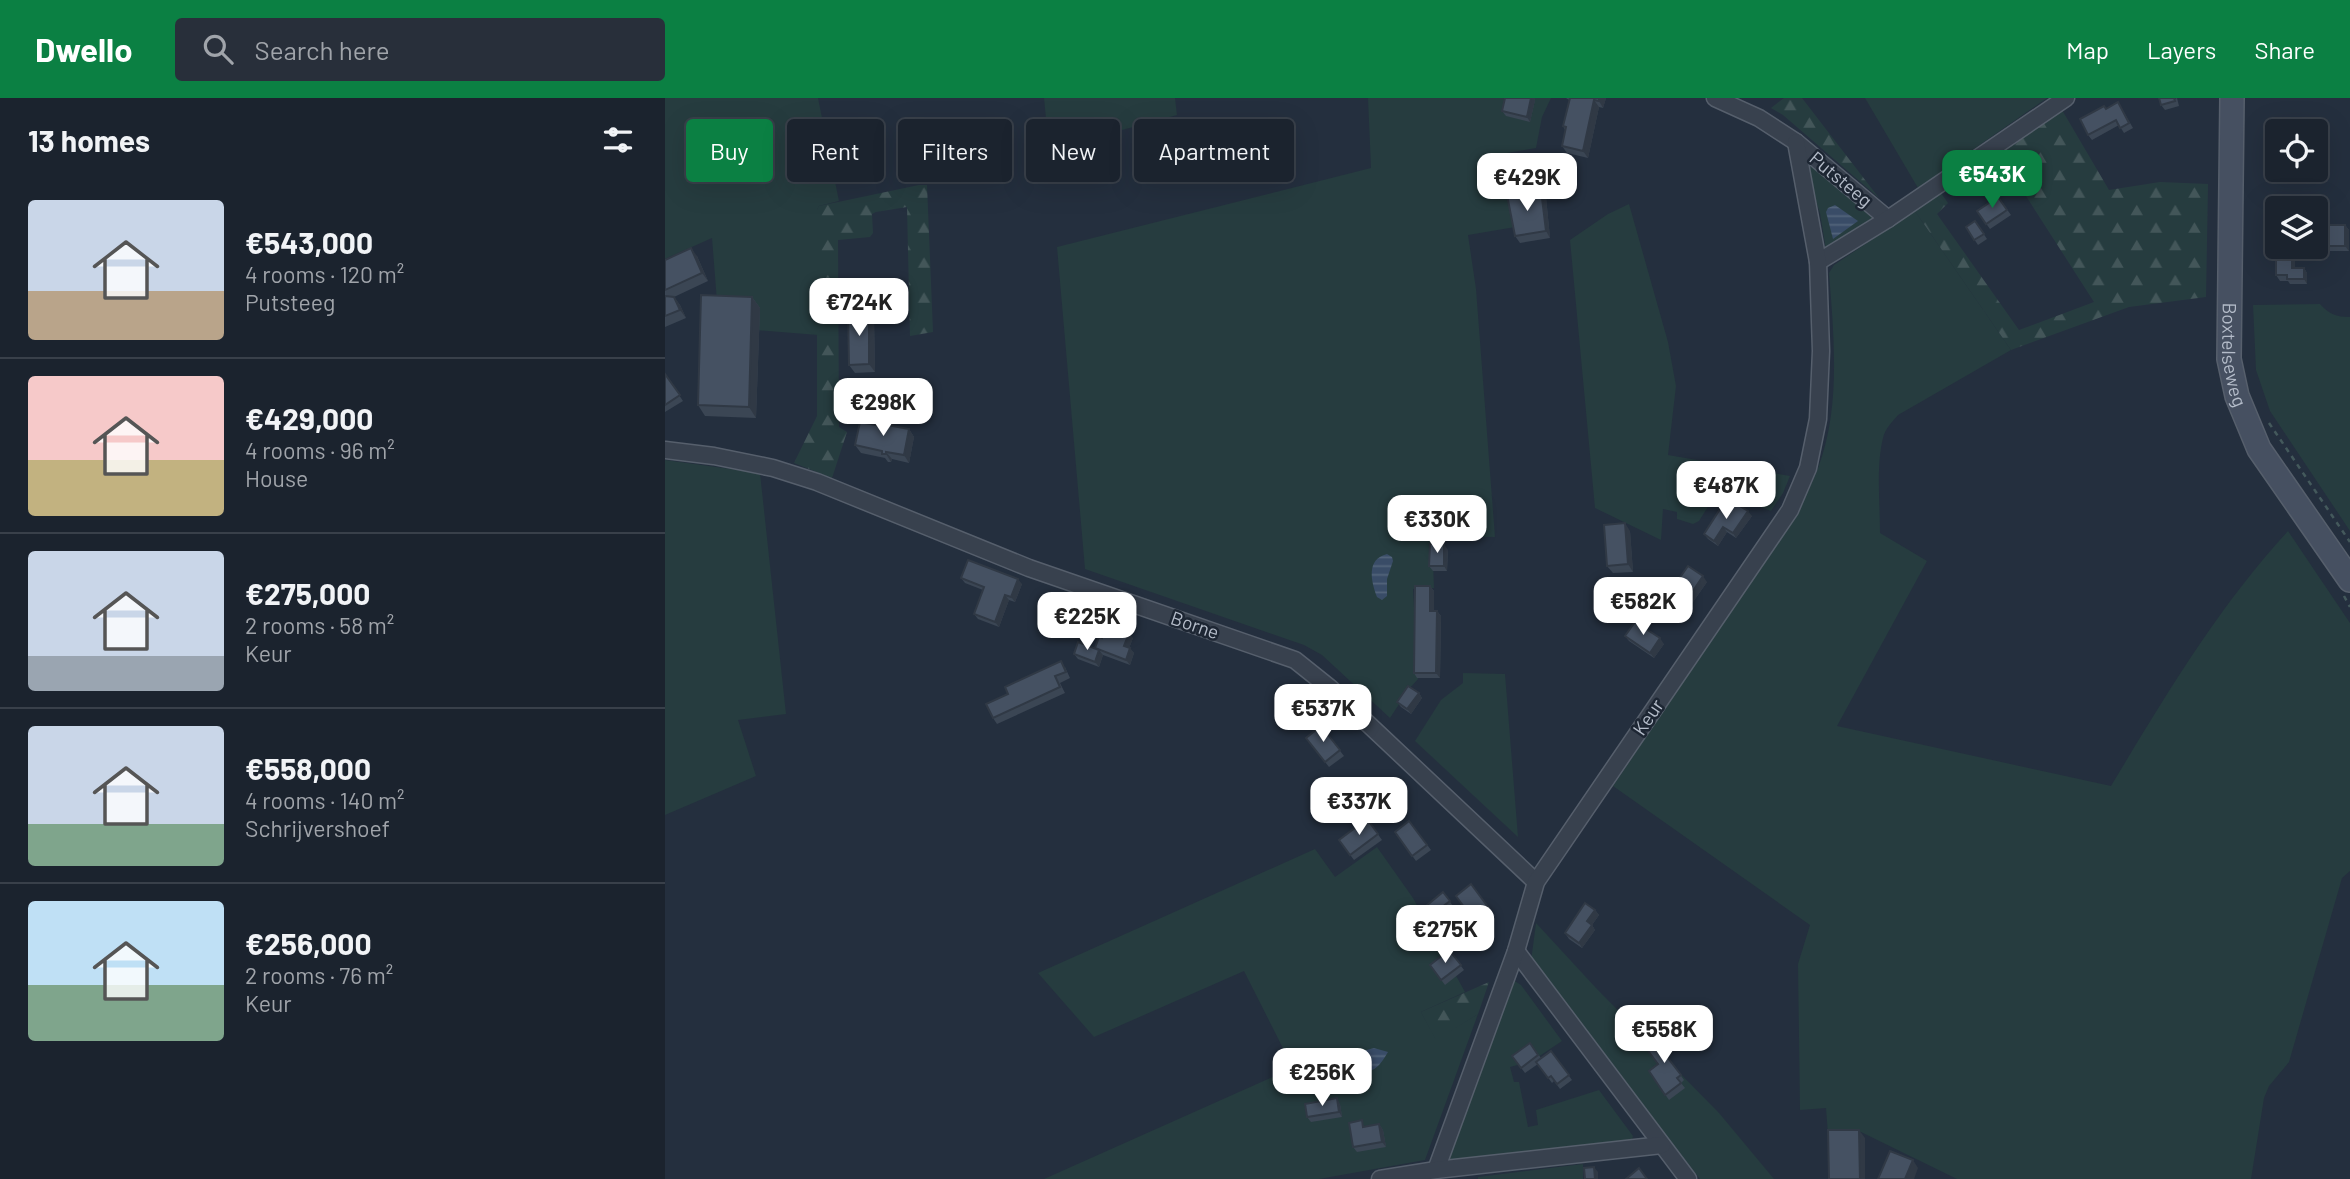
<!DOCTYPE html>
<meta charset="utf-8">
<style>
body{margin:0;font-family:Barlow,sans-serif;background:#282f3a;color:#f1f3f6;height:100vh;display:flex;flex-direction:column;font-size:26px;white-space:nowrap}
*{box-sizing:border-box;margin:0}
p{font-size:23px;color:#a0a4aa}
.icon{flex:none;width:38px;height:38px;fill:none;stroke:currentColor;stroke-width:2;stroke-linecap:round;stroke-linejoin:round}
.map{position:relative;flex:1;overflow:hidden}
.sheet{display:flex;flex-direction:column;background:#1b232e;width:665px}
.sheet>*{flex:none}
.banner{position:absolute;left:21px;top:21px;width:665px;height:63px;display:flex;gap:14px}
.controls{position:absolute;left:1600px;top:21px;display:grid;gap:14px}
.controls a{display:grid;place-items:center;width:63px;height:63px;border-radius:7px;background:#1b232e;box-shadow:0 7px 28px #0002,0 0 0 2px #39404a;font-size:35px}
.price{position:absolute;translate:-50% -60px;padding:0 16px;border-radius:14px;background:#fff;color:#222;font-size:23px;line-height:46px;filter:drop-shadow(0 2px 4px #0008)}
.price::after{content:'';position:absolute;left:50%;top:42px;width:21px;height:16px;margin-left:-10px;background:inherit;clip-path:polygon(0 0,100% 0,50% 100%)}
.price.current{background:#0b8043;color:#fff}
ul{padding:0;list-style:none}
li{display:flex;align-items:center;gap:21px;height:175px;padding:0 28px}
li+li{border-top:2px solid #39404a}
li span{display:grid;place-items:center;flex:none;width:196px;height:140px;border-radius:7px;color:#555}
li>.icon{margin-inline-start:auto}
span .icon{width:84px;height:84px;fill:#fffc;stroke-width:1}
li b{font-size:30px}
h2{display:flex;justify-content:space-between;align-items:center;height:84px;padding:0 28px;font-size:30px}
.pill{padding:0 24px;border-radius:7px;background:#1b232e;box-shadow:0 7px 28px #0002,0 0 0 2px #39404a;font-size:24px;line-height:63px}
.pill.current{background:#0b8043;color:#fff}
header{display:flex;align-items:center;gap:42px;box-sizing:border-box;height:98px;padding:0 35px;background:#0b8043;color:#fff}
header strong{font-size:33px}
nav{display:flex;gap:38px;margin-inline-start:auto;font-size:24px}
.search{width:490px;height:63px;background:#282f3a;display:flex;align-items:center;gap:18px;box-sizing:border-box;padding:0 24px;border-radius:7px;color:#a0a4aa;font-size:26px}
main{display:flex;flex:1;min-height:0}
.map>svg:first-child{display:block}
.grass{fill:#263c3f}
.forest{fill:url(#forest-firs)}
.water{fill:url(#water-rules)}
.lines{fill:none;stroke-linecap:round;stroke-linejoin:round}
.minor-casing{stroke:#565f6c;stroke-width:19}
.secondary-casing{stroke:#565f6c;stroke-width:26}
.path{stroke:#44595c;stroke-width:2.5;stroke-dasharray:5 5;stroke-linecap:butt}
.minor{stroke:#38414e;stroke-width:16}
.secondary{stroke:#465061;stroke-width:23}
.wall{fill:#3b4654}
.shaded-wall{fill:#303945}
.building{fill:#455162;stroke:#303945;stroke-width:2}
.labels{text-anchor:middle;stroke-width:5;stroke-linejoin:round;paint-order:stroke}
.street-label{font-size:19px;fill:#b4bcc9;stroke:#1d2633}
</style>
<header>
<strong>Dwello</strong>
<div class="search"><svg class="icon" aria-label="search" viewBox="0 0 24 24"><circle cx="10" cy="10" r="6"/><path d="M15 15l6 6"/></svg>Search here</div>
<nav><a>Map</a><a>Layers</a><a>Share</a></nav>
</header>
<main>
<section class="sheet">
<h2>13 homes<svg class="icon" aria-label="filters" viewBox="0 0 24 24"><path d="M4 7h16M4 17h16"/><circle cx="9" cy="7" r="2"/><circle cx="15" cy="17" r="2"/></svg></h2>
<ul>
<li><span style="background:linear-gradient(#c9d6e8 65%,#b9a48a 0)"><svg class="icon" aria-label="home" viewBox="0 0 24 24"><path d="M3 11l9-7 9 7M6 9v11h12V9"/></svg></span><div><b>€543,000</b><p>4 rooms · 120 m²</p><p>Putsteeg</p></div></li>
<li><span style="background:linear-gradient(#f6c9c9 60%,#c2b280 0)"><svg class="icon" aria-label="home" viewBox="0 0 24 24"><path d="M3 11l9-7 9 7M6 9v11h12V9"/></svg></span><div><b>€429,000</b><p>4 rooms · 96 m²</p><p>House</p></div></li>
<li><span style="background:linear-gradient(#c9d6e8 75%,#9aa5b1 0)"><svg class="icon" aria-label="home" viewBox="0 0 24 24"><path d="M3 11l9-7 9 7M6 9v11h12V9"/></svg></span><div><b>€275,000</b><p>2 rooms · 58 m²</p><p>Keur</p></div></li>
<li><span style="background:linear-gradient(#c9d6e8 70%,#7fa58c 0)"><svg class="icon" aria-label="home" viewBox="0 0 24 24"><path d="M3 11l9-7 9 7M6 9v11h12V9"/></svg></span><div><b>€558,000</b><p>4 rooms · 140 m²</p><p>Schrijvershoef</p></div></li>
<li><span style="background:linear-gradient(#bfe0f5 60%,#7fa58c 0)"><svg class="icon" aria-label="home" viewBox="0 0 24 24"><path d="M3 11l9-7 9 7M6 9v11h12V9"/></svg></span><div><b>€256,000</b><p>2 rooms · 76 m²</p><p>Keur</p></div></li>
</ul>
</section>
<div class="map">
<svg width="1685" height="1081" viewBox="0 0 1685 1081">
<defs>
<pattern id="forest-firs" width="22" height="20" patternUnits="userSpaceOnUse" patternTransform="scale(1.75)"><rect width="22" height="20" fill="#263c3f"/><path d="M5 1l3.5 6h-7zM16 11l3.5 6h-7z" fill="#435659"/></pattern>
<pattern id="water-rules" width="6" height="5" patternUnits="userSpaceOnUse" patternTransform="scale(1.75)"><rect width="6" height="5" fill="#394c67"/><path d="M0 2.5h6" fill="none" stroke="#53647b"/></pattern>
</defs>
<rect width="100%" height="100%" fill="#242f3e"/>
<g class="grass">
<polygon points="0,0 153,0 174,103 154,108 152,112 153,237 54,229 47,140 0,161"/>
<polygon points="379,0 510,0 512,17 384,52"/>
<polygon points="703,0 886,0 877,19 871,50 842,55 849,92 844,93 850,129 803,137 811,191 830,439 767,438 769,490 748,491 753,581 744,591 725,620 657,557 639,547 420,471 392,149 706,70"/>
<polygon points="1200,0 1382,0 1253,90"/>
<polygon points="1134,53 1210,118 1161,152 1155,115"/>
<polygon points="964,106 1003,244 1011,288 1003,357 1125,378 1118,395 1106,413 1053,393 1034,423 1028,426 1012,421 1012,414 998,411 996,442 930,410 905,142 943,116"/>
<path d="M 1250,113 L 1346,252 L 1233,317 C 1227,324 1220,331 1218,340 C 1211,368 1215,406 1215,435 L 1262,463 L 1172,628 L 1446,688 C 1499,600 1553,509 1623,433 L 1685,525 L 1685,773 L 1677,780 L 1624,964 L 1604,988 L 1599,1000 L 1586,1081 L 1292,1081 L 1196,1034 L 1163,1036 L 1161,1010 L 1135,1012 L 1133,866 L 1145,827 L 948,688 C 992,623 1035,558 1078,493 C 1104,455 1137,413 1153,370 C 1176,310 1169,239 1164,175 L 1169,167 Z"/>
<path d="M 1655,206 C 1664,216 1671,219 1685,219 L 1685,433 L 1605,313 L 1591,272 L 1588,207 Z"/>
<polygon points="0,362 95,375 121,616 73,622 91,678 0,717"/>
<polygon points="798,575 840,576 853,739 750,643 776,602 798,585"/>
<polygon points="712,749 748,800 800,894 756,914 771,941 813,916 760,1062 654,1081 379,1081 628,970 579,873 429,939 373,875 650,751 670,779"/>
<polygon points="871,825 931,890 1054,1015 1109,1081 1035,1081 866,863"/>
<polygon points="842,878 856,887 897,943 867,963 845,969 849,984 854,984 863,1029 873,1027 871,1012 934,992 968,1038 967,1042 790,1066 780,1062"/>
<polygon points="918,1066 918,1081 813,1081 813,1079"/>
</g>
<g class="forest">
<polygon points="1119,0 1137,0 1214,100 1118,17 1106,10"/>
<polygon points="1397,12 1444,92 1495,84 1543,86 1541,199 1464,209 1346,252 1250,113 1276,95 1283,105 1272,116 1354,232 1429,204 1334,56"/>
<polygon points="254,87 262,87 268,234 245,238 242,109 211,114 207,116 208,135 205,139 173,142 174,329 182,334 167,380 129,365 152,318 152,112 154,108"/>
<polygon points="824,884 813,916 771,942 756,914"/>
</g>
<g class="water">
<polygon points="1170,107 1193,123 1168,141 1161,114 1163,110"/>
<path d="M 722,456 L 727,459 L 728,463 L 722,481 L 722,498 L 717,502 L 712,499 C 706,483 701,461 722,456 Z"/>
<path d="M 709,950 L 723,954 C 712,973 708,973 688,977 L 682,967 L 690,955 Z"/>
</g>
<g class="lines">
<g class="minor-casing">
<g id="minor">
<polyline points="1050,0 1094,20 1131,44 1223,121"/>
<polyline points="1153,164 1223,121 1401,0"/>
<polyline points="0,352 49,358 108,370 152,384 364,470 630,562 665,590 871,784"/>
<polyline points="851,853 1023,1081"/>
<polyline points="771,1072 851,853 871,784 1125,412 1143,370 1153,321 1156,253 1153,164 1131,44"/>
<polyline points="715,1081 771,1072 997,1047"/>
</g>
</g>
<g class="secondary-casing">
<g id="secondary">
<path id="s1" d="M 1567,0 L 1564,261 L 1572,298 L 1594,351 L 1685,482"/>
</g>
</g>
<g class="path">
<polyline points="1604,325 1685,444"/>
<polyline points="1679,498 1685,509"/>
</g>
<use href="#minor" class="minor"/>
<use href="#secondary" class="secondary"/>
</g>
<g class="wall">
<polygon points="840,0 869,0 870,2 865,24 841,18 837,13"/>
<polygon points="901,0 941,0 938,10 934,9 923,60 902,55 897,48 900,32 898,28 904,2"/>
<polygon points="1512,0 1514,8 1500,12 1496,7"/>
<polygon points="1453,4 1468,30 1459,35 1454,27 1427,42 1423,37 1441,11"/>
<polygon points="881,99 885,140 855,145 850,138"/>
<polygon points="1333,99 1346,117 1325,131 1312,113"/>
<polygon points="1310,123 1322,141 1313,147 1301,129"/>
<polygon points="1650,127 1680,127 1684,132 1684,153 1647,153 1644,149 1650,149"/>
<polygon points="1630,157 1630,170 1639,170 1642,175 1642,186 1625,186 1623,183 1615,183 1611,177"/>
<polygon points="32,158 43,183 9,199 15,207 21,220 0,229 0,162"/>
<polygon points="87,199 95,210 91,320 40,318 33,307"/>
<polygon points="209,221 210,274 190,275 184,267"/>
<polygon points="0,276 18,303 0,314"/>
<polygon points="216,328 231,328 244,331 249,339 244,365 227,361 226,364 223,364 220,360 196,355 190,347"/>
<polygon points="1064,413 1087,418 1071,440 1062,434 1053,448 1043,441 1039,436"/>
<polygon points="965,433 968,474 948,475 942,468"/>
<polygon points="783,452 782,473 768,473 764,468"/>
<polygon points="296,480 357,486 350,504 344,502 334,529 313,521 309,516 318,492 300,485"/>
<polygon points="1042,484 1023,511 1008,500 1004,495"/>
<polygon points="765,488 769,493 769,513 772,513 776,518 775,580 752,580 749,575"/>
<polygon points="959,505 959,522 944,522 941,517"/>
<polygon points="960,538 999,546 989,560 964,543"/>
<polygon points="437,540 468,540 464,550 469,555 465,567 438,557 434,569 413,561 409,556 430,551"/>
<polygon points="400,569 405,580 395,585 400,595 332,626 328,620"/>
<polygon points="754,595 757,600 746,616 736,609 732,604"/>
<polygon points="656,628 679,658 664,669 641,640"/>
<polygon points="702,721 717,742 689,762 674,742"/>
<polygon points="744,723 766,752 751,763 730,734"/>
<polygon points="806,786 830,818 814,829 791,798"/>
<polygon points="778,794 788,808 765,826 755,813"/>
<polygon points="930,812 934,817 927,827 930,832 917,850 904,841 900,835"/>
<polygon points="784,852 799,872 780,887 765,867"/>
<polygon points="1004,932 1014,946 1000,956 1019,982 1016,985 1020,990 1004,1002 984,973 993,966 981,950"/>
<polygon points="865,945 876,960 886,953 907,982 895,991 889,983 887,985 873,966 860,975 847,958"/>
<polygon points="675,1006 677,1019 646,1024 642,1019"/>
<polygon points="714,1026 718,1032 721,1049 692,1054 688,1049"/>
</g>
<g class="shaded-wall">
<polygon points="866,0 869,0 870,2 865,24 862,19"/>
<polygon points="934,0 941,0 938,10 934,3"/>
<polygon points="929,2 934,9 923,60 918,53"/>
<polygon points="876,92 881,99 885,140 881,133"/>
<polygon points="1680,127 1684,132 1684,153 1680,148"/>
<polygon points="26,150 32,158 43,183 37,175"/>
<polygon points="1627,152 1630,157 1630,175 1627,170"/>
<polygon points="1639,170 1642,175 1642,186 1639,181"/>
<polygon points="9,199 15,207 21,220 15,212"/>
<polygon points="87,199 95,210 91,320 84,309"/>
<polygon points="204,213 209,221 210,274 204,266"/>
<polygon points="244,331 249,339 244,365 239,357"/>
<polygon points="221,354 227,361 226,364 221,356"/>
<polygon points="1083,413 1087,418 1071,440 1068,435"/>
<polygon points="960,425 965,433 968,474 963,466"/>
<polygon points="1058,429 1062,434 1053,448 1049,443"/>
<polygon points="779,446 783,452 782,473 779,468"/>
<polygon points="1038,478 1042,484 1023,511 1019,506"/>
<polygon points="353,481 357,486 350,504 346,499"/>
<polygon points="765,488 769,493 769,518 765,513"/>
<polygon points="340,497 344,502 334,529 330,524"/>
<polygon points="955,500 959,505 959,522 955,517"/>
<polygon points="772,513 776,518 775,580 771,575"/>
<polygon points="464,535 468,540 463,553 459,548"/>
<polygon points="995,540 999,546 989,560 985,555"/>
<polygon points="465,550 469,555 465,567 461,562"/>
<polygon points="434,552 438,557 434,569 430,564"/>
<polygon points="754,595 757,600 746,616 742,611"/>
<polygon points="930,812 934,817 927,827 930,832 917,850 914,845 922,823"/>
<polygon points="672,1000 675,1006 677,1019 674,1014"/>
<polygon points="714,1026 718,1032 721,1049 717,1044"/>
<polygon points="1194,1032 1200,1040 1200,1081 1195,1081"/>
<polygon points="1248,1062 1253,1070 1249,1081 1240,1081"/>
<polygon points="929,1069 933,1074 933,1081 930,1081"/>
</g>
<g class="building">
<polygon points="840,0 866,0 862,19 837,13"/>
<polygon points="905,0 934,0 934,3 929,2 918,53 897,48 901,29 898,28"/>
<polygon points="1494,0 1509,0 1510,3 1496,7"/>
<polygon points="1453,4 1464,25 1455,30 1451,22 1423,37 1415,21 1439,8 1441,11"/>
<polygon points="876,92 881,133 850,138 842,97"/>
<polygon points="1333,99 1342,112 1321,126 1312,113"/>
<polygon points="1310,123 1319,136 1309,142 1301,129"/>
<rect x="1650" y="127" width="30" height="21"/>
<polygon points="26,150 37,175 0,192 0,162"/>
<polygon points="1611,152 1627,152 1627,170 1639,170 1639,181 1622,181 1622,177 1611,177"/>
<polygon points="36,197 87,199 84,309 33,307"/>
<polygon points="0,198 9,199 15,212 0,218"/>
<polygon points="183,213 204,213 204,266 184,267"/>
<polygon points="0,276 15,297 0,307"/>
<polygon points="215,321 227,324 227,328 244,331 239,357 221,354 221,356 217,356 217,353 190,347 195,324 216,328"/>
<polygon points="1070,405 1083,413 1068,435 1058,429 1049,443 1039,436 1057,408 1064,413"/>
<polygon points="960,425 963,466 942,468 939,427"/>
<polygon points="765,446 779,446 779,468 764,468"/>
<polygon points="303,462 353,481 346,499 340,497 330,524 309,516 319,489 296,480"/>
<polygon points="1023,468 1038,478 1019,506 1004,495"/>
<polygon points="750,488 765,488 765,513 772,513 771,575 749,575"/>
<rect x="941" y="500" width="14" height="17"/>
<polygon points="970,524 995,540 985,555 960,538"/>
<polygon points="442,527 464,535 459,548 465,550 461,562 430,550 434,539 437,540"/>
<polygon points="413,544 434,552 430,564 409,556"/>
<polygon points="396,563 401,574 390,578 395,589 328,620 321,606 343,596 340,589"/>
<polygon points="743,588 754,595 742,611 732,604"/>
<polygon points="656,628 675,652 660,664 641,640"/>
<polygon points="702,721 713,736 685,757 674,742"/>
<polygon points="744,723 762,747 747,758 730,734"/>
<polygon points="806,786 826,813 810,824 791,798"/>
<polygon points="778,794 785,803 761,821 755,813"/>
<polygon points="920,805 930,812 922,823 927,827 914,845 900,835"/>
<polygon points="784,852 796,867 776,882 765,867"/>
<polygon points="1004,932 1010,940 996,951 1016,977 1012,980 1016,985 1000,997 984,973 993,966 981,950"/>
<polygon points="865,945 873,957 856,970 847,958"/>
<polygon points="886,953 904,977 892,986 886,978 883,980 871,964"/>
<polygon points="672,1000 674,1014 642,1019 640,1006"/>
<polygon points="697,1022 698,1029 714,1026 717,1044 688,1049 684,1025"/>
<polygon points="1163,1032 1194,1032 1195,1081 1164,1081"/>
<polygon points="1225,1053 1248,1062 1240,1081 1213,1081"/>
<polygon points="929,1069 930,1081 920,1081 919,1070"/>
<polygon points="974,1070 982,1081 961,1081"/>
</g>
<g class="labels">
<g class="street-label">
<text transform="translate(1176 81) rotate(40)" y="7">Putsteeg</text>
<text dy="7" stroke="none"><textPath href="#s1" startOffset="257">Boxtelseweg</textPath></text>
<text transform="translate(530 527) rotate(19)" y="7">Borne</text>
<text transform="translate(983 619) rotate(-56)" y="7">Keur</text>
</g>
</g>
</svg>
<div class="controls">
<a><svg class="icon" aria-label="locate" viewBox="0 0 24 24"><circle cx="12" cy="12" r="6"/><path d="M12 2v4M12 18v4M2 12h4M18 12h4"/></svg></a>
<a><svg class="icon" aria-label="layers" viewBox="0 0 24 24"><path d="M12 4l9 5-9 5-9-5zM3 14l9 5 9-5"/></svg></a>
</div>
<b class="price current" style="left:1327px;top:112px">€543K</b>
<b class="price" style="left:862px;top:115px">€429K</b>
<b class="price" style="left:194px;top:240px">€724K</b>
<b class="price" style="left:218px;top:340px">€298K</b>
<b class="price" style="left:1061px;top:423px">€487K</b>
<b class="price" style="left:772px;top:457px">€330K</b>
<b class="price" style="left:978px;top:539px">€582K</b>
<b class="price" style="left:422px;top:554px">€225K</b>
<b class="price" style="left:658px;top:646px">€537K</b>
<b class="price" style="left:694px;top:739px">€337K</b>
<b class="price" style="left:780px;top:867px">€275K</b>
<b class="price" style="left:999px;top:967px">€558K</b>
<b class="price" style="left:657px;top:1010px">€256K</b>
<div class="banner">
<a class="pill current">Buy</a>
<a class="pill">Rent</a>
<a class="pill">Filters</a>
<a class="pill">New</a>
<a class="pill">Apartment</a>
</div>
</div>
</main>
